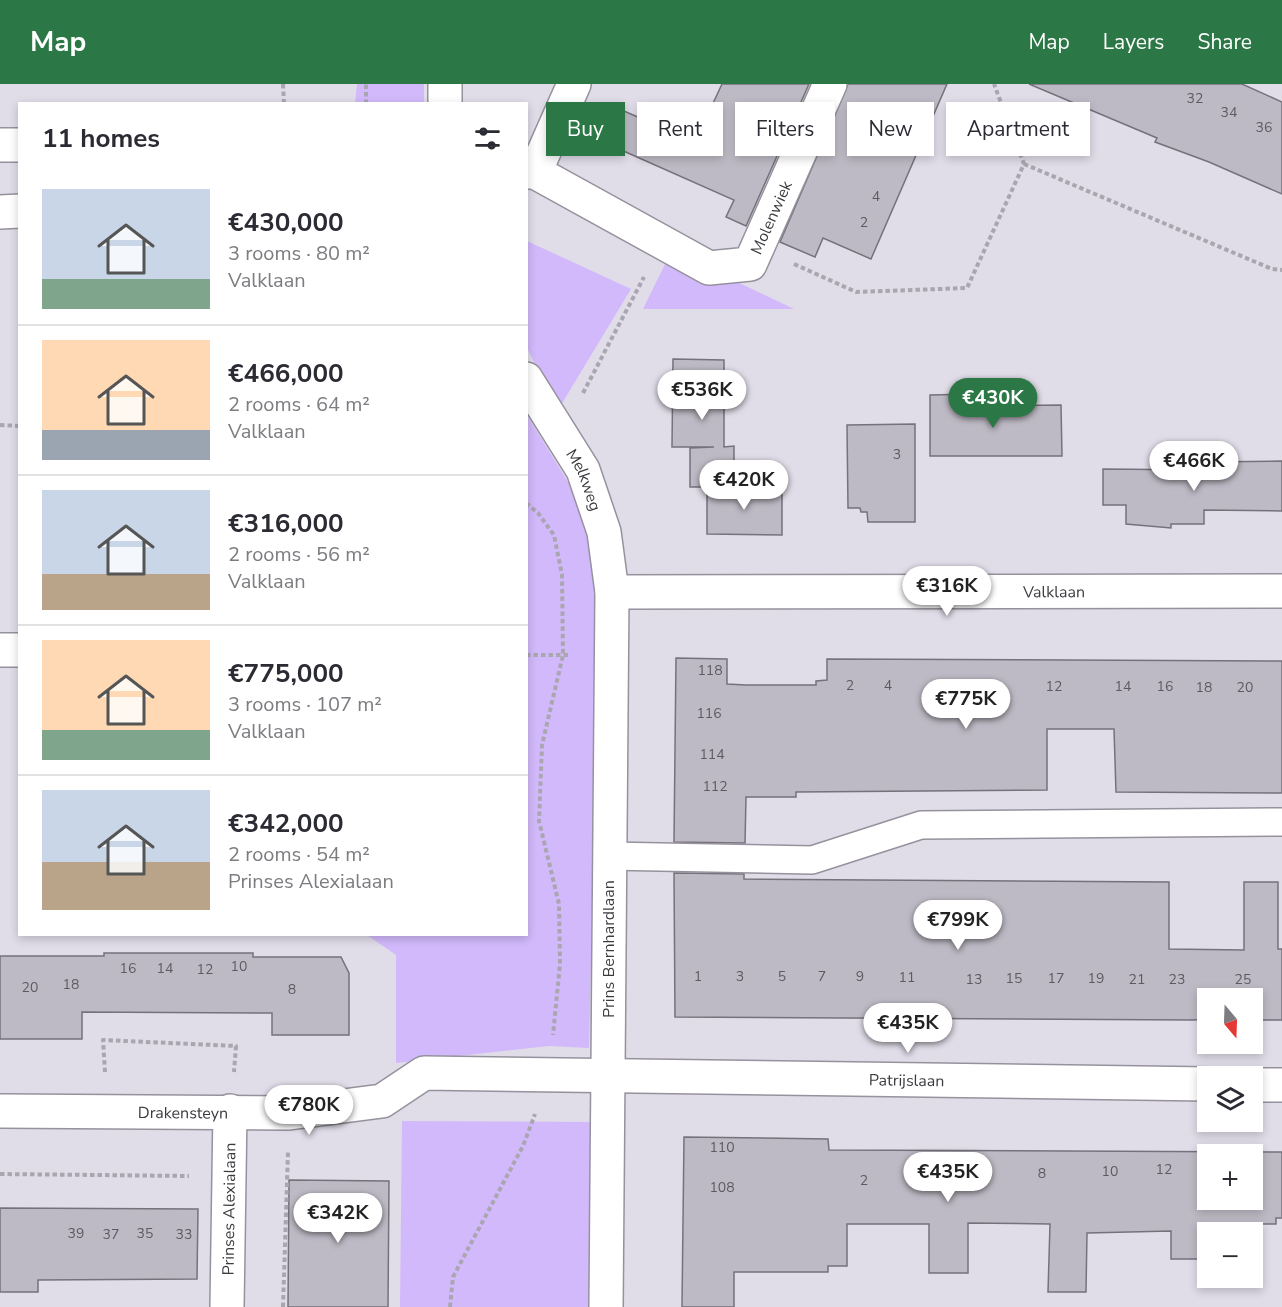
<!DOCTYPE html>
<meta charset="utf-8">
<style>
body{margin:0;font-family:"Nunito Sans",sans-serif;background:#f7f7f7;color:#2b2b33;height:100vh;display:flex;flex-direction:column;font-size:22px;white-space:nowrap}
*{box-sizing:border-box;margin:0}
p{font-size:20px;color:#7c7c81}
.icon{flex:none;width:33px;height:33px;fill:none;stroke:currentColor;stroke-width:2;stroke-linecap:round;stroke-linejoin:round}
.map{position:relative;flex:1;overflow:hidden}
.drawer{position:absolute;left:18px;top:18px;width:510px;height:834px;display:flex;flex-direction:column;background:#fff;border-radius:0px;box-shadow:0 3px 9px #0003}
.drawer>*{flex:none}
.top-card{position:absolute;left:546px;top:18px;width:570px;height:54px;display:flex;gap:12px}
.needle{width:39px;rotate:161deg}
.controls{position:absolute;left:1197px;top:904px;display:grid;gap:12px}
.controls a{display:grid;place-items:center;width:66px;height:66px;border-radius:0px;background:#fff;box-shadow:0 3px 9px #0003;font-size:30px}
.price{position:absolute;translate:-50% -51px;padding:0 14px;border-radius:21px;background:#fff;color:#222;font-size:20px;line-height:39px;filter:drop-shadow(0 2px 3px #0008)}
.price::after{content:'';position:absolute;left:50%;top:36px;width:18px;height:14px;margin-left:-9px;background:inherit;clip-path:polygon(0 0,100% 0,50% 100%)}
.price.selected{background:#2b7745;color:#fff}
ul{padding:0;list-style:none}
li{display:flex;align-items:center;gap:18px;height:150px;padding:0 24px}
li+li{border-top:2px solid #e1e1e2}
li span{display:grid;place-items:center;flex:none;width:168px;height:120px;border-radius:0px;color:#555}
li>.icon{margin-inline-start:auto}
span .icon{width:72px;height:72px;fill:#fffc;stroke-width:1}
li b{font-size:26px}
h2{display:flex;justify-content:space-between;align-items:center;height:72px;padding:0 24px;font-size:26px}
.pill{padding:0 21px;border-radius:0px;background:#fff;box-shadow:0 3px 9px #0003;font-size:21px;line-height:54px}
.pill.selected{background:#2b7745;color:#fff}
header{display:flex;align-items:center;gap:36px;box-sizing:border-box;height:84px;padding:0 30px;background:#2b7745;color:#fff}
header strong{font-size:28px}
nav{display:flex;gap:33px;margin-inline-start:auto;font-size:21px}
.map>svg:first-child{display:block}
.green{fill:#d2b9fb}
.building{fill:#bebac5;stroke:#76727c;stroke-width:1.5;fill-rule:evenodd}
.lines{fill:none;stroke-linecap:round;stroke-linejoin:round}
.service-casing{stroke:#96929d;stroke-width:30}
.pedestrian-casing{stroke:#96929d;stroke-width:36}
.minor-casing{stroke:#96929d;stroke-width:36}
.path{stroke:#aaa6b0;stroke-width:4;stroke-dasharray:4.5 3;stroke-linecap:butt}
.service{stroke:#fff;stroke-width:27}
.pedestrian{stroke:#fff;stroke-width:33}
.minor{stroke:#fff;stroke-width:33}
.labels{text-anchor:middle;stroke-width:5;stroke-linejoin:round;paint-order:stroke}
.number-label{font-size:14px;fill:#5d5b61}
.street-label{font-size:16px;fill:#3d3b40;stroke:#fff}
</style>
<header>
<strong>Map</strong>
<nav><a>Map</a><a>Layers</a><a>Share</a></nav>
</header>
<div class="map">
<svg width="1282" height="1223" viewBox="0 0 1282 1223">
<rect width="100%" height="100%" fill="#e0dce8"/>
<g class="green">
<polygon points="357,0 424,0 424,19 355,19"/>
<polygon points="527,157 631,205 558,326 527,264"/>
<polygon points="666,178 731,195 794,225 643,225"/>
<polygon points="527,331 579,416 593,463 599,523 589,964 549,962 396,979 396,871 367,851 526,850"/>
<polygon points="402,1037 594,1038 593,1223 400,1223"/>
</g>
<g class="building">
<polygon points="722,0 809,0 746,142 726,133 734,116 610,61 624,27 695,58"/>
<polygon points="848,0 947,0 871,175 823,154 815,173 780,158"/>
<polygon points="1029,0 1242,0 1282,18 1282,110 1209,78 1155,58 1157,54"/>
<polygon points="673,275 724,276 724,363 734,362 734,403 690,403 690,364 714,363 672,363"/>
<polygon points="974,310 974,322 1061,321 1062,372 930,372 930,311"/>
<polygon points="915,340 915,438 868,438 867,428 861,428 860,424 848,424 847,341"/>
<polygon points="1282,377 1282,427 1204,426 1204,440 1171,440 1171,444 1126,440 1126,421 1103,421 1103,385 1204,386 1204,378"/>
<polygon points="707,403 782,404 782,451 707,450"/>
<polygon points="676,574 727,575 727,600 746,601 816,601 816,597 827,596 827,575 1282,577 1282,709 1116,708 1114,645 1047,645 1047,706 796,708 796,713 746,713 745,759 674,758"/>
<polygon points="674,789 744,790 744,795 1169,798 1169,865 1244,866 1244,798 1278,798 1278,865 1282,865 1282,936 1252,936 1252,915 1208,915 1208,935 1193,936 675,933"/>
<polygon points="104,869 253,869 253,873 341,873 349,889 349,951 272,951 272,929 82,928 82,955 0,955 0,872 104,872"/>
<path d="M 684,1053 L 828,1055 L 829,1066 L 1282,1068 L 1282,1134 L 1276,1134 L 1276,1140 L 1208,1140 L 1208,1175 L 1171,1175 L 1171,1147 L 1087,1149 L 1086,1208 L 1048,1208 L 1050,1140 L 968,1139 L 968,1189 L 929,1189 L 929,1140 L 847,1140 L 847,1182 L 828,1182 L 828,1188 L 734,1188 L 734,1223 L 682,1223 ZM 1208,1071 L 1252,1071 L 1252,1116 L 1208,1116 Z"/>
<polygon points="289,1096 389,1097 388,1223 288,1223"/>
<polygon points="0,1124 198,1125 197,1195 38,1196 38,1208 0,1208"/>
</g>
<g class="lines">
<g class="service-casing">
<polyline id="service" points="608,772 812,776 921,741 1282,738"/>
</g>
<g class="pedestrian-casing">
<g id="pedestrian">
<polyline points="0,61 20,61"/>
<polyline points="0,128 20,127"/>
</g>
</g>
<g class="minor-casing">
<g id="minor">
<polyline points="445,0 445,20"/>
<path id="s1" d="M 526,88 L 535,88 L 709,184 L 750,180 L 830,0"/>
<polyline points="535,88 574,0"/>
<path id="s2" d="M 526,295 L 583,386 L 604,448 L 612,508 L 606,1223"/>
<path id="s3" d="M 612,508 L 1282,507"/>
<polyline points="0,566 20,566"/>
<polyline points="1252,1001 1282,1001"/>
<path id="s4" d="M 0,1027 L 289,1029 L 382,1017 L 424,989 L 1208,1000"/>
<path id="s5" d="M 227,1223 L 230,1027"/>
</g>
</g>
<g class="path">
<polyline points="283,0 284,20"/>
<polyline points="366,20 366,0"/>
<polyline points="1024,80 1272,185 1282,186"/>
<polyline points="794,180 856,208 967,204 1024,80 994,0"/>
<polyline points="583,309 644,193"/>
<polyline points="0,341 20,342"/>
<polyline points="526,419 538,429 554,451 562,491 563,571 542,661 539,737 559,820 560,880 553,951"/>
<polyline points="526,571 571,571"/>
<polyline points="105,988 103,956 236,962 234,988"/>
<polyline points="0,1090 189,1092"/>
<polyline points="283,1223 288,1068"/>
<polyline points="450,1223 453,1193 523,1062 535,1030"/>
</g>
<use href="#service" class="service"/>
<use href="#pedestrian" class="pedestrian"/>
<use href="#minor" class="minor"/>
</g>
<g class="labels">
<g class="number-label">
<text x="1195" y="19">32</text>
<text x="1229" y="33">34</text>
<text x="1264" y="48">36</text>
<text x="876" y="117">4</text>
<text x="864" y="143">2</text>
<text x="897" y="375">3</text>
<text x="710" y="591">118</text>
<text x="850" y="606">2</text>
<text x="888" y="606">4</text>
<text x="1054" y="607">12</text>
<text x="1123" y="607">14</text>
<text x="1165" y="607">16</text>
<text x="1204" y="608">18</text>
<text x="1245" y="608">20</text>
<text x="709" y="634">116</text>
<text x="712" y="675">114</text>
<text x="715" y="707">112</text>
<text x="239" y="887">10</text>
<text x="128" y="889">16</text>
<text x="165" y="889">14</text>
<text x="205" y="890">12</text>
<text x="698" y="897">1</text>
<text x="740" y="897">3</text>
<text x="782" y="897">5</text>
<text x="822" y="897">7</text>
<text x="860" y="897">9</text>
<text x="907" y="898">11</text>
<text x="1014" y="899">15</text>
<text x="1056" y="899">17</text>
<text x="1096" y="899">19</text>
<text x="974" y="900">13</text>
<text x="1137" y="900">21</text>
<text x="1177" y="900">23</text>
<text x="1243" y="900">25</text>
<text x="71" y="905">18</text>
<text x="30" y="908">20</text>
<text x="292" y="910">8</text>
<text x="722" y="1068">110</text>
<text x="1164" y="1090">12</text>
<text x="1110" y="1092">10</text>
<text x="1042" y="1094">8</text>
<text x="864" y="1101">2</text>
<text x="722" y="1108">108</text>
<text x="76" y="1154">39</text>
<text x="145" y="1154">35</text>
<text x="111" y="1155">37</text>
<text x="184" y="1155">33</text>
</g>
<g class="street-label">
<text dy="6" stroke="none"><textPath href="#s1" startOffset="300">Molenwiek</textPath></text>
<text dy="6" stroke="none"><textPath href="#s2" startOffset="117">Melkweg</textPath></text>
<text dy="6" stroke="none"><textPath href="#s3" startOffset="442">Valklaan</textPath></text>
<text transform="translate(608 865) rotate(-90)" y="6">Prins Bernhardlaan</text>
<text dy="6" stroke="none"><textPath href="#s4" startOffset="916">Patrijslaan</textPath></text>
<text dy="6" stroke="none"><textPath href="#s4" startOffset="183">Drakensteyn</textPath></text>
<text dy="6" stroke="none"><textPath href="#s5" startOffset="98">Prinses Alexialaan</textPath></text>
</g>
</g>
</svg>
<div class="controls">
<a><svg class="needle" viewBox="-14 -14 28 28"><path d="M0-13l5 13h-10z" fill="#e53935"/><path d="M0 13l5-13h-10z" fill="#7c7c81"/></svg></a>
<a><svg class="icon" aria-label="layers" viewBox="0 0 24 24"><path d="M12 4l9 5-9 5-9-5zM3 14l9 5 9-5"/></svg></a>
<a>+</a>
<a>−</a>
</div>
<b class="price" style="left:702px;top:337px">€536K</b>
<b class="price selected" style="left:993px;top:345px">€430K</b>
<b class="price" style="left:1194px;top:408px">€466K</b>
<b class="price" style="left:744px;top:427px">€420K</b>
<b class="price" style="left:947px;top:533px">€316K</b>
<b class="price" style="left:966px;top:646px">€775K</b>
<b class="price" style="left:958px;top:867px">€799K</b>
<b class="price" style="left:908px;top:970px">€435K</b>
<b class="price" style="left:309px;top:1052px">€780K</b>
<b class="price" style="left:948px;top:1119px">€435K</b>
<b class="price" style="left:338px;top:1160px">€342K</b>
<div class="top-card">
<a class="pill selected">Buy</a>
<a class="pill">Rent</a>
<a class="pill">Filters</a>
<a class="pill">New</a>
<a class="pill">Apartment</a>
</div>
<section class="drawer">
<h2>11 homes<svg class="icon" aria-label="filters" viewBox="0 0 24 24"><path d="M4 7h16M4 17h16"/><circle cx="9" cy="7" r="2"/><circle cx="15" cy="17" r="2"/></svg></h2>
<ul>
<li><span style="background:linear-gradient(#c9d6e8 75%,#7fa58c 0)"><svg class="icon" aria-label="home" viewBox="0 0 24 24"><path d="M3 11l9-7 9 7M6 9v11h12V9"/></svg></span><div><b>€430,000</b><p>3 rooms · 80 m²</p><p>Valklaan</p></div></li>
<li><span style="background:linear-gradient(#ffd9b3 75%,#9aa5b1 0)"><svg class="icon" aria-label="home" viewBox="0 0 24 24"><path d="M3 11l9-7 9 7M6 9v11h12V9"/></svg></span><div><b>€466,000</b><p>2 rooms · 64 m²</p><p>Valklaan</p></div></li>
<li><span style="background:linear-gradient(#c9d6e8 70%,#b9a48a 0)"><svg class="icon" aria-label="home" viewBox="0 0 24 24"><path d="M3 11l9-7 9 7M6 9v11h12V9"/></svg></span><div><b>€316,000</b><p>2 rooms · 56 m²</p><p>Valklaan</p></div></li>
<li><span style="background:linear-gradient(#ffd9b3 75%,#7fa58c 0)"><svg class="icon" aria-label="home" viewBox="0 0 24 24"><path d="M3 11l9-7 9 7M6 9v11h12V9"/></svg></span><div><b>€775,000</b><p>3 rooms · 107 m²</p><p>Valklaan</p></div></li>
<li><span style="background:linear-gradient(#c9d6e8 60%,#b9a48a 0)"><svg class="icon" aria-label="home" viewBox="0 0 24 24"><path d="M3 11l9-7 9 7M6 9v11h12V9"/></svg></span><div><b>€342,000</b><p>2 rooms · 54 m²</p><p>Prinses Alexialaan</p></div></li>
</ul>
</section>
</div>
